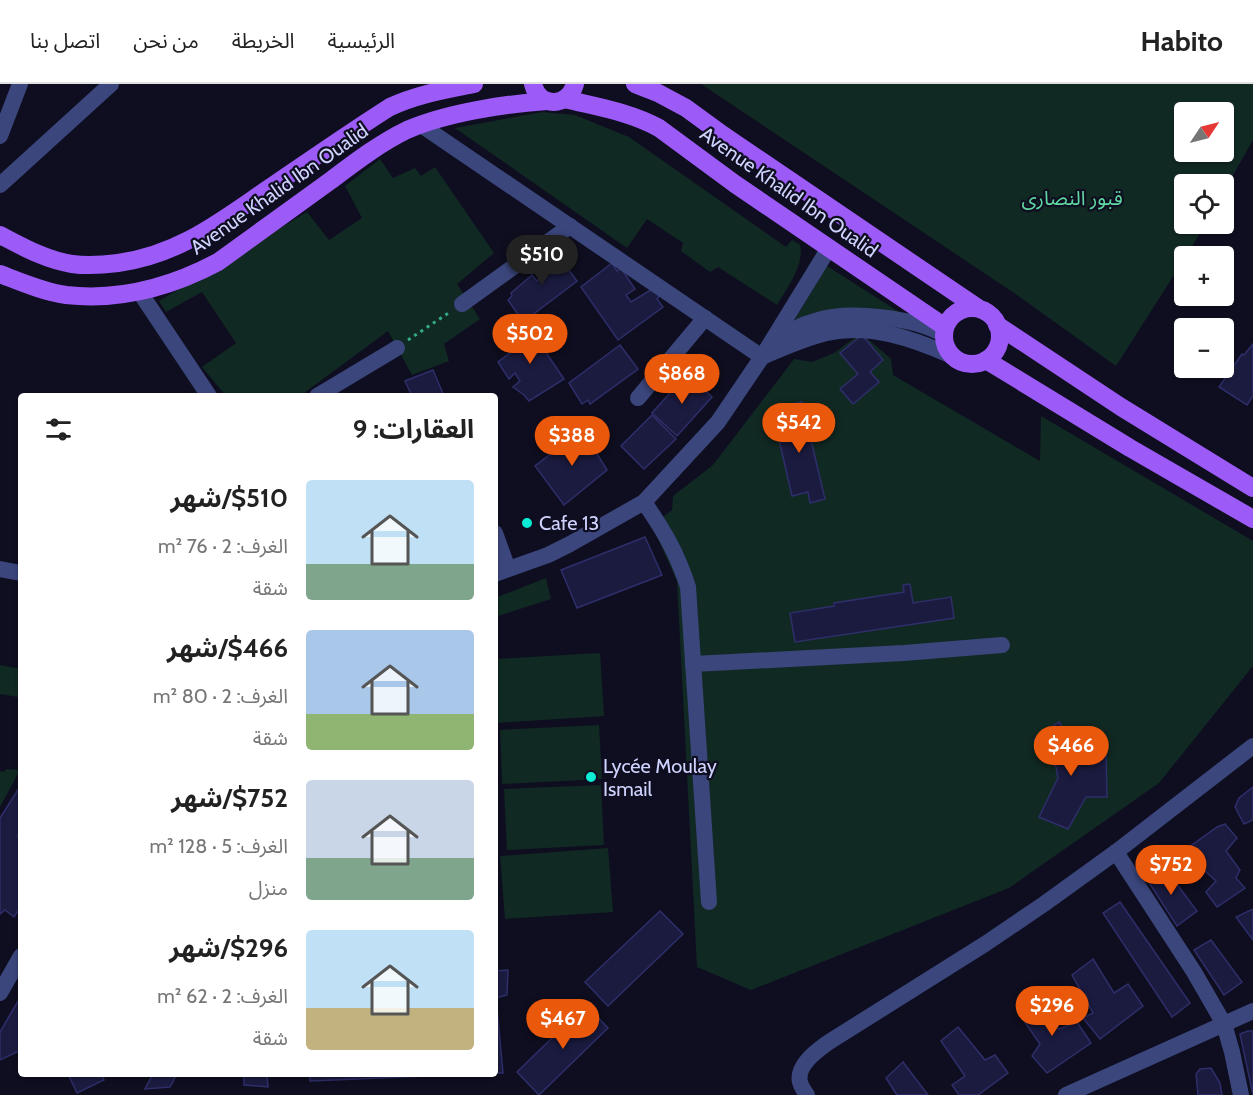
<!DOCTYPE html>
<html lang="ar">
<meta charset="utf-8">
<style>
body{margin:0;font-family:Cabin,"Noto Sans Arabic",sans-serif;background:#f2f2f2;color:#222;direction:rtl;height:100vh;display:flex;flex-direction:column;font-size:22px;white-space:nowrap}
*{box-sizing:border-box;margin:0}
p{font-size:20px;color:#767676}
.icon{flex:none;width:33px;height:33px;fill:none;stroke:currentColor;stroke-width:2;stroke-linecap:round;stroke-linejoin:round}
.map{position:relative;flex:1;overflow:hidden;direction:ltr}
.panel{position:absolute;left:18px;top:309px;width:480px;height:684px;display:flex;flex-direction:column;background:#fff;border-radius:6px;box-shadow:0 2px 4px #0004;direction:rtl}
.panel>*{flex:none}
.needle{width:39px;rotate:55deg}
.tools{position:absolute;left:1174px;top:18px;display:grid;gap:12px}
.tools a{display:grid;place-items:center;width:60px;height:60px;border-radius:6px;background:#fff;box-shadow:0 2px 4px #0004;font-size:30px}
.price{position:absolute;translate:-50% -51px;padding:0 14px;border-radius:21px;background:#ea580c;color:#fff;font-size:20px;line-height:39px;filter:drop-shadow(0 2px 3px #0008)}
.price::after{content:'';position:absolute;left:50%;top:36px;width:18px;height:14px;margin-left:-9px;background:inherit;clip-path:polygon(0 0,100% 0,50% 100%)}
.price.active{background:#222;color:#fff}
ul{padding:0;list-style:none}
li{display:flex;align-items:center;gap:18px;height:150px;padding:0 24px}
li span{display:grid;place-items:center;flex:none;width:168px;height:120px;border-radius:6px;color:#555}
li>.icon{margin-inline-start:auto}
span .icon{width:72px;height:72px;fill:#fffc;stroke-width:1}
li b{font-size:26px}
h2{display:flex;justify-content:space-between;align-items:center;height:72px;padding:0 24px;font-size:26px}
header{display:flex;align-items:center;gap:36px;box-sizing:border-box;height:84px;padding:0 30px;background:#fff;border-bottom:2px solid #e0e0e0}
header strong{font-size:28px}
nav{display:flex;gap:33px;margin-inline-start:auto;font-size:21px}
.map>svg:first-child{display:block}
.green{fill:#112923;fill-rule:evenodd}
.building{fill:#1b1b40;stroke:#2e2e6a;stroke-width:1.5}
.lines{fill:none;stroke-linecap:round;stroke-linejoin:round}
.path{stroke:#33ac8b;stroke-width:3;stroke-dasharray:3 4.5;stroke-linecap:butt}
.minor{stroke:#3b467c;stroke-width:16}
.major{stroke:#9c5bf7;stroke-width:18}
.poi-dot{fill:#0becd4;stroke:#0e0e20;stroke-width:2}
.labels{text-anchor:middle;stroke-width:4.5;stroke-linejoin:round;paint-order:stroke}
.street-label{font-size:20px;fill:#cfd3fd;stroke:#0e0e20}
.park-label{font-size:20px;fill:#5fd9a1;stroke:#0e0e20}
.poi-label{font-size:20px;fill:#cfd3fd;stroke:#0e0e20;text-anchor:start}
</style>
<header>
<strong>Habito</strong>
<nav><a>الرئيسية</a><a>الخريطة</a><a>من نحن</a><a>اتصل بنا</a></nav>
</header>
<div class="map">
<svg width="1253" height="1011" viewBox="0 0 1253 1011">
<rect width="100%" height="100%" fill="#0e0e20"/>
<g class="green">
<path d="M 701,0 L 1253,0 L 1253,56 L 1224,107 L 1224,100 L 1185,100 L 1185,140 L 1205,140 L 1190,166 L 1116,282 L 1017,211 ZM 1185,28 L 1224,28 L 1224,68 L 1185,68 Z"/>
<path d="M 542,28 L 575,31 L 629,53 L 786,163 L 792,156 L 800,161 C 805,180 786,206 777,221 L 718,183 L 710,188 L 681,167 L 683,159 L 647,135 L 627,164 L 455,44 Z"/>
<polygon points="380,75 393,94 415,84 421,92 435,83 494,169 457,200 480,235 444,260 449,277 412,291 388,247 300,312 226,312 202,283 236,259 202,208 166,228 159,217 307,128 329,156 362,134 345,102"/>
<polygon points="827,182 899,228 794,237"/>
<polygon points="861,249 891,275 893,291 1040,377 1041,332 1253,457 1253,582 1159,699 1009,804 751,906 697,883 677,497 652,442 672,426 673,412 713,381 794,275 812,278 834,269"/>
<polygon points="546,494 551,515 495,533 495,514"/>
<polygon points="600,569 604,632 495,639 495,575"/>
<polygon points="0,581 21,585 21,611 18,613 0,610"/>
<polygon points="599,641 602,695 502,700 500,646"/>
<polygon points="7,685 20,686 0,723 0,687 3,688"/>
<polygon points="601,701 604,761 507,766 504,705"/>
<polygon points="608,764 613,828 505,835 500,772"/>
</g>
<g class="building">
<polygon points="553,164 577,197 523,238 508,216 512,212 511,209 532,191 537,197 546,191 532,175"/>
<polygon points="612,179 617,187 621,184 635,205 626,211 631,218 654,204 660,211 657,215 663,223 618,256 581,203"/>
<polygon points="528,242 564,295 529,317 524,311 513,303 520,297 515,289 509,295 498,278 514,266 510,259 514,257 510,250 517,244"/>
<polygon points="862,251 883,276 870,288 879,298 853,320 840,305 858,290 840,269"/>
<polygon points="1253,260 1253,312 1247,321 1219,303 1242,270 1244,271"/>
<polygon points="620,261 638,285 590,320 588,316 582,320 569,299"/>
<polygon points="433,286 444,312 412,312 405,297"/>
<polygon points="687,290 712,313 677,352 652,329"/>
<polygon points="802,318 825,415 810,419 808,408 792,412 774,334 790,330 788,321"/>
<polygon points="652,331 676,355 644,385 621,362"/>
<polygon points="583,347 607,386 564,421 535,382 557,365 562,356"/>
<polygon points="645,453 662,491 577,524 561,486"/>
<polygon points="910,500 913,519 951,513 954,534 795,558 790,529 834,522 834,519 904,508 903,501"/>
<polygon points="1059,638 1081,671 1106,668 1107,713 1086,713 1068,745 1039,733 1058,694 1056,683 1034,656"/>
<polygon points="21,701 21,754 17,751 21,757 21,774 19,775 21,778 21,822 14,833 5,826 0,830 0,734"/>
<polygon points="1253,703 1253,736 1244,740 1235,723 1239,714"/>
<polygon points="1225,740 1237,754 1226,767 1240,786 1236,794 1245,804 1217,823 1206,808 1216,797 1204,786 1193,788 1181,769 1217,743"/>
<polygon points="1164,783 1197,827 1177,842 1146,794"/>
<polygon points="1120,818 1190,919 1172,933 1103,829"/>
<polygon points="1253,825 1253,856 1236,833"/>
<polygon points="660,827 683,850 608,922 585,898"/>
<polygon points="1211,856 1242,898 1224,911 1194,866"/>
<polygon points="1093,875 1114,909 1128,900 1143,922 1100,955 1083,934 1093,929 1072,891"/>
<polygon points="508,886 507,911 496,914 503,989 495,989 495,887"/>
<polygon points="21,912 21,966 0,976 0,948"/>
<polygon points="1035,913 1059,945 1077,938 1091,959 1047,989 1032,972 1040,960 1017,927"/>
<polygon points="586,921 608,944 539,1011 517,988"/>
<polygon points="958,943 985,976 995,971 1008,989 978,1011 959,1011 952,1001 965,992 941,957"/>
<polygon points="1248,947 1253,947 1253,1011 1240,950"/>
<polygon points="903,978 928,1011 897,1011 886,994"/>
<polygon points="1211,984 1220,999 1222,1011 1198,1011 1196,990 1200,985"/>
<polygon points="68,990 101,990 104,996 77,1009"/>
<polygon points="153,990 177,990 170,1003 145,1005"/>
<polygon points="244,990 267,990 268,1003 244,1001"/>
<polygon points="310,990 476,990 310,997"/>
</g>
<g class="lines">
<polyline class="path" points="408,256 450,228"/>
<g class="minor">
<polyline points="421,41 762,273"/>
<polyline points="0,52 20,0"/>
<polyline points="0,101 111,0"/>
<polyline points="139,207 209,312"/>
<polyline points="462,220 570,142"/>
<path d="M 773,258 C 786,249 800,241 815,237 C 848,226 914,233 944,251"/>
<path d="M 762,273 C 783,264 805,254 827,249 C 869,239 914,255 952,272"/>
<polyline points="317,312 397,264"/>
<polyline points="638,314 705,234"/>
<path d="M 644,418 C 664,447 677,469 688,503 L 709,818"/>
<polyline points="495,449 508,485"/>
<polyline points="0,485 21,489"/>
<polyline points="495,490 548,471 570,460 644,418 718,338 762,273 829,164"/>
<polyline points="693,580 904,569 1002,561"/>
<polyline points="1116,768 1194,888 1224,940 1232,968 1241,1011"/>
<polyline points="0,909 21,872"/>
<path d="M 807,1011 C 804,1007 801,1002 800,998 C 796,981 818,966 829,958 L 985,860 L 1044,820 L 1116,768 L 1253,662"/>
<polyline points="1066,1011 1253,927"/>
</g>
<g class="major">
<path d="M 533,0 C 539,24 568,24 575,0"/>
<polyline points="635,0 658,9 686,24 723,51 978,224"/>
<path d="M 565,15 C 597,23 630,28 659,44 L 735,100 L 945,243"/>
<path d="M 0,151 C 23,163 46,176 72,180 C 87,182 103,181 118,179 C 178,171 220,138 268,105 C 309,77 349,49 390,23 C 418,10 444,6 474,0"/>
<path d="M 0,190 C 21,198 44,208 66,211 C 120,217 171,203 218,178 C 255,151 293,124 330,97 C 354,79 380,59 407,46 C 446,29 504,20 547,17"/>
<circle cx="972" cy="252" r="28"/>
<polyline points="997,241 1121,323 1253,404"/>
<polyline points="986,276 1130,364 1253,435"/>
</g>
</g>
<g class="poi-dot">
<circle cx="527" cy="439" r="6"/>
<circle cx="591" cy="693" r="6"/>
</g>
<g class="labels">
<g class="street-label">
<text transform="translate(279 105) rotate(-35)" y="7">Avenue Khalid Ibn Oualid</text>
<text transform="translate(789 108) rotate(35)" y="7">Avenue Khalid Ibn Oualid</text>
</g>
<g class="park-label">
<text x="1072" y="121">قبور النصارى</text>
</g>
<g class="poi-label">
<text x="539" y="446">Cafe 13</text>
<text x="603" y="689">Lycée Moulay<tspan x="603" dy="23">Ismail</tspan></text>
</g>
</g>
</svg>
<div class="tools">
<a><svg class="needle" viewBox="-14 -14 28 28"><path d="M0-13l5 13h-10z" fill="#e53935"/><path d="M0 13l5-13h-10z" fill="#767676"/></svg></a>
<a><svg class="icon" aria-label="locate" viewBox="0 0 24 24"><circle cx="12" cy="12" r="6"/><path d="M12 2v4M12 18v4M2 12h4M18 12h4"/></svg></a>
<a>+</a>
<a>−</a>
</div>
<b class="price active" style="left:542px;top:202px">$510</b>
<b class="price" style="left:530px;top:281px">$502</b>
<b class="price" style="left:682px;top:321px">$868</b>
<b class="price" style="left:799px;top:370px">$542</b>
<b class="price" style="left:572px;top:383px">$388</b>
<b class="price" style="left:1071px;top:693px">$466</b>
<b class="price" style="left:1171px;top:812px">$752</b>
<b class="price" style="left:1052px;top:953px">$296</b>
<b class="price" style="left:563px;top:966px">$467</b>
<section class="panel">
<h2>العقارات: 9<svg class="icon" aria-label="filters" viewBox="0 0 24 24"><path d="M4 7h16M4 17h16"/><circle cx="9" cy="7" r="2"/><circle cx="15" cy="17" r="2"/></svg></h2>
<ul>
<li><span style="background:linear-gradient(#bfe0f5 70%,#7fa58c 0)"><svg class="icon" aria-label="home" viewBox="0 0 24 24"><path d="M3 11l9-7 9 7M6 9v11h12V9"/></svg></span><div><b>$510/شهر</b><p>الغرف: 2 · 76 m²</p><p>شقة</p></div></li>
<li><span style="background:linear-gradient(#a9c7e8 70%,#8fb573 0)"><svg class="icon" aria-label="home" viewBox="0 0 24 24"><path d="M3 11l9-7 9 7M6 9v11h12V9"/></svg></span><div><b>$466/شهر</b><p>الغرف: 2 · 80 m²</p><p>شقة</p></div></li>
<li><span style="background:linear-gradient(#c9d6e8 65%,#7fa58c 0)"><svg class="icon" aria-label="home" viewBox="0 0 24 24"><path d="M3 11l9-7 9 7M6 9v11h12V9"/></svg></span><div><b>$752/شهر</b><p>الغرف: 5 · 128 m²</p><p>منزل</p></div></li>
<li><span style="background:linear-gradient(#bfe0f5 65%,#c2b280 0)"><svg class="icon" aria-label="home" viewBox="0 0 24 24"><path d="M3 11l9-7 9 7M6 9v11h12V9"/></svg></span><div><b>$296/شهر</b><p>الغرف: 2 · 62 m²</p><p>شقة</p></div></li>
</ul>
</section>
</div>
